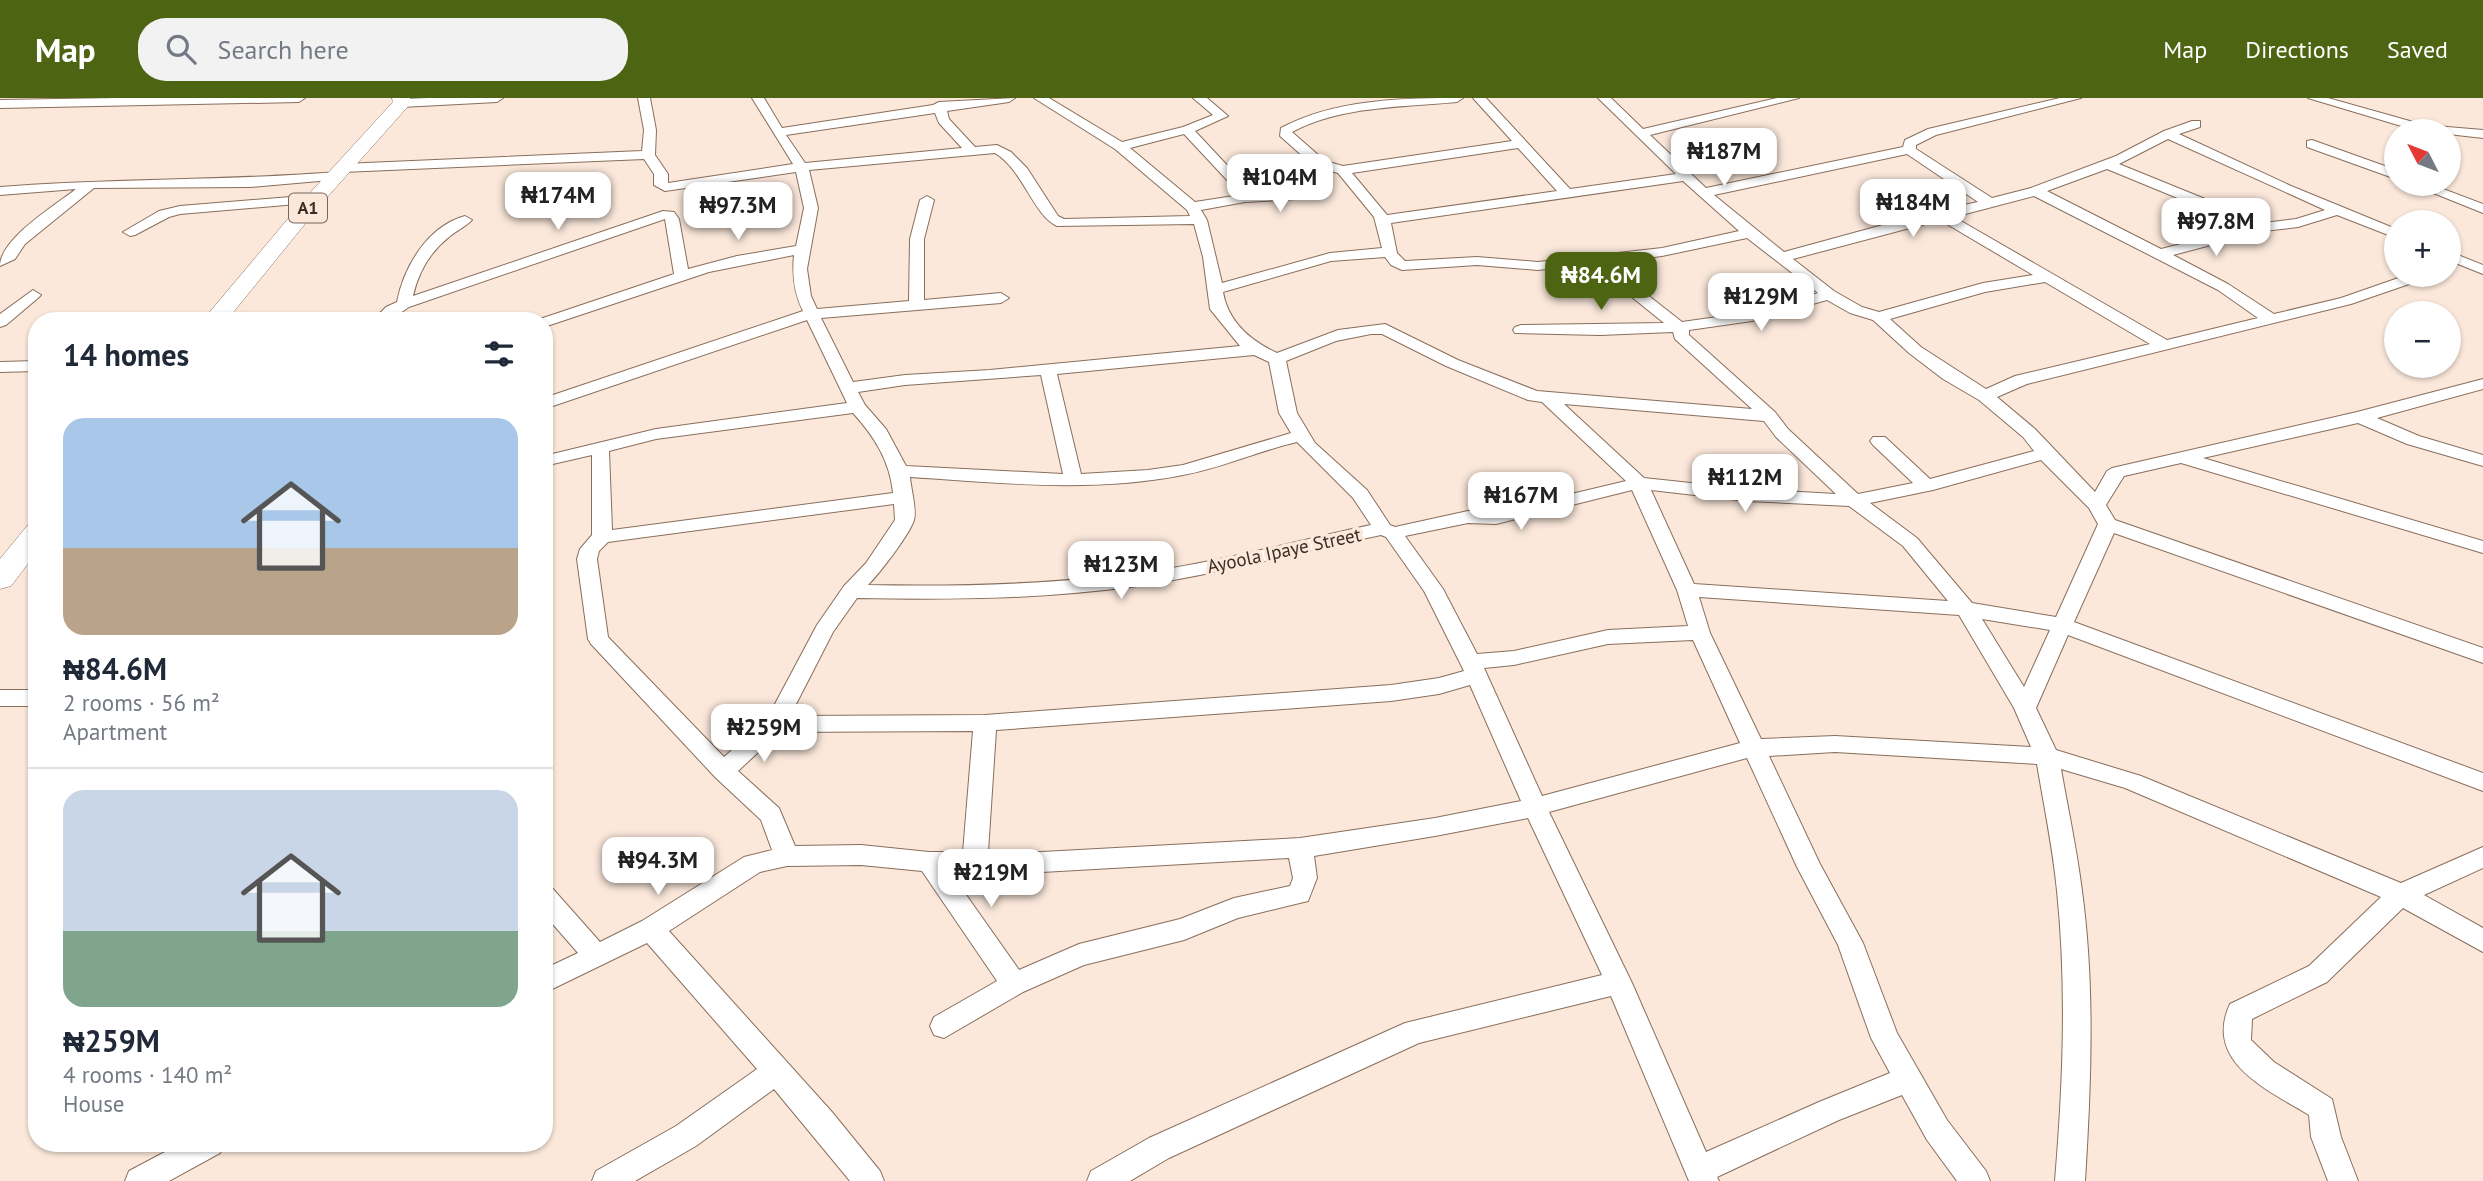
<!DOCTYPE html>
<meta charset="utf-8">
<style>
body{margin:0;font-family:"PT Sans",sans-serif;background:#f2f2f3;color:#1f2937;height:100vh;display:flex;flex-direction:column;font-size:26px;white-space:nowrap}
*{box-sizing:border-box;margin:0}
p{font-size:23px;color:#747a83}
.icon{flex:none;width:38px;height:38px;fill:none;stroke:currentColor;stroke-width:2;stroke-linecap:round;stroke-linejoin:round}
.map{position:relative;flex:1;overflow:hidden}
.panel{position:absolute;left:28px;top:214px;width:525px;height:840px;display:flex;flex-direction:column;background:#fff;border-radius:28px;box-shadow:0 2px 5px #0004}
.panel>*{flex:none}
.needle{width:46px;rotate:312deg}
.fabs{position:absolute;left:2384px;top:21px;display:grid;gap:14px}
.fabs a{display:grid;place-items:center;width:77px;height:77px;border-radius:50%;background:#fff;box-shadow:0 2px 5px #0004;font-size:35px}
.price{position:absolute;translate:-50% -60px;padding:0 16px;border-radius:14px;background:#fff;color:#222;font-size:23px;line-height:46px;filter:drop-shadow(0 2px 4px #0008)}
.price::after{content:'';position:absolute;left:50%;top:42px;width:21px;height:16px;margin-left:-10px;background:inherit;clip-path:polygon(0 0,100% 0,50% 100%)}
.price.on{background:#4d6412;color:#fff}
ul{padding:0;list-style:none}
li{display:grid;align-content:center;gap:14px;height:371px;padding:0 35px}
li+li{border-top:2px solid #e0e1e3}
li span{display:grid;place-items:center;height:217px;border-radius:21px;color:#555}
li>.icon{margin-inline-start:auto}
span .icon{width:126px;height:126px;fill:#fffc;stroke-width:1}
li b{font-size:30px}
h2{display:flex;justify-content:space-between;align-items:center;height:84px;padding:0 35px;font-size:30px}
header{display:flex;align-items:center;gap:42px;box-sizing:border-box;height:98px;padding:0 35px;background:#4d6412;color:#fff}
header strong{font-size:33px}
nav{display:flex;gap:38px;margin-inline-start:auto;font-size:24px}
.search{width:490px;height:63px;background:#f2f2f3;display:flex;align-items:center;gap:18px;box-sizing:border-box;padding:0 24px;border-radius:28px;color:#747a83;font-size:26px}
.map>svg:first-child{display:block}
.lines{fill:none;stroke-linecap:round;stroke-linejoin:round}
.minor-casing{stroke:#896e5b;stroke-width:2}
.highway-casing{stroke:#896e5b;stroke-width:1}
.minor{fill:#fff;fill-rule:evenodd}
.highway{fill:#fff;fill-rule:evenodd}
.labels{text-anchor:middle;stroke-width:7;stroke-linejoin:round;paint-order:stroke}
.shield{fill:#fbe8db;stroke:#74665c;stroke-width:2}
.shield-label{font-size:18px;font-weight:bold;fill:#3a2e26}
.street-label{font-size:19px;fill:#3a2e26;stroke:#fbe8db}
</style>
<header>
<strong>Map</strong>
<div class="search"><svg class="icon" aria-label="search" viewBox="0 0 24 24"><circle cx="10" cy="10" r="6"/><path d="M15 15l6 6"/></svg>Search here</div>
<nav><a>Map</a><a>Directions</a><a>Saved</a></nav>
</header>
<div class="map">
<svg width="2483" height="1083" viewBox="0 0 2483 1083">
<rect width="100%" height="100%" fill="#fbe8db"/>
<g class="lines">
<g class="minor-casing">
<g id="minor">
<polygon points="117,0 305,0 299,4 0,10 0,2"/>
<polygon points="428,0 503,0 497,4 402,9 396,5 402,1"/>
<path d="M 638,0 L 650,0 L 656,32 L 655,57 L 668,76 L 668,85 L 793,66 L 752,0 L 764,0 L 782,30 L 933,7 L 939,4 L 1015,0 L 1009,4 L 947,13 L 949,21 L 975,49 L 997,47 L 1011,54 L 1027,70 L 1058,118 L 1064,121 L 1190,118 L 1187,112 L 1115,51 L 1034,0 L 1049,0 L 1122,44 L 1183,29 L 1213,17 L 1193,0 L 1207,0 L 1228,18 L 1195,33 L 1253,95 L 1312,92 L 1319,96 L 1312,100 L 1245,104 L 1201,112 L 1207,122 L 1222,185 L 1330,155 L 1382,150 L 1374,119 L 1338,75 L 1315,69 L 1280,38 L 1281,30 C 1334,1 1404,0 1463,0 L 1457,4 C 1404,9 1340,8 1292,34 L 1325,63 L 1343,68 L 1512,43 L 1473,0 L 1486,0 L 1570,91 L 1676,76 L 1598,0 L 1611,0 L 1643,31 L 1777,0 L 1799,0 L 1650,37 L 1706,90 L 1903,49 L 1905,42 L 1928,31 L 2060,0 L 2081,0 L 1936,37 L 1916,47 L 1916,51 L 1992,100 L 2031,90 L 2116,58 L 2164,33 L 2192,23 L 2200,23 L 2200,29 L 2179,36 L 2291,88 L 2396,131 L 2396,140 L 2337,117 L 2298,129 L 2264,133 L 2173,157 L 2228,186 L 2274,216 L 2341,200 L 2407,177 L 2415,182 L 2412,185 L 2351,206 L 2027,286 L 1997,299 L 2035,331 L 2095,394 L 2107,373 L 2112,370 L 2357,314 L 2483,281 L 2483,291 L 2377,320 L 2419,338 L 2483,357 L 2483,368 L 2407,346 L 2358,325 L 2203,360 L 2483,443 L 2483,455 L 2181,365 L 2124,378 L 2106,407 L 2115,422 L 2483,550 L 2483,565 L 2114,435 L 2074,524 L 2483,675 L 2483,693 L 2068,537 L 2036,610 L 2056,652 L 2141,678 L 2401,785 L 2483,749 L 2483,770 L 2424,797 L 2483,830 L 2483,854 L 2403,810 L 2327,884 L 2252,921 L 2251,942 L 2274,964 L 2332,1001 L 2341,1039 L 2358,1083 L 2328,1083 L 2311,1039 L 2309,1017 C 2268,992 2203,964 2230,906 L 2309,868 L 2381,799 L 2125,690 L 2061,671 C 2068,711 2077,752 2082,793 C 2095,888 2091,987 2085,1083 L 2055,1083 C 2063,987 2067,889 2057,793 C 2053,751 2044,708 2037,666 L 1835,654 L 1769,658 L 1820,766 L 1863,845 L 1897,935 L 1947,1022 L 1986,1073 L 1990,1083 L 1957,1083 L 1927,1042 L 1902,997 L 1839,1022 L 1717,1079 L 1719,1083 L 1689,1083 L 1611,898 L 1419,945 L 1169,1060 L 1130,1083 L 1087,1083 L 1091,1073 L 1149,1040 L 1405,925 L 1602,877 L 1528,720 L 1435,738 L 1314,758 L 1317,780 L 1308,803 L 1238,820 L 1184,842 L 1084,867 L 1023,894 L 944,940 L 934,937 L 930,928 L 934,919 L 997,883 L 922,773 L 861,767 L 787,768 L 760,774 L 669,833 L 832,1014 L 880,1073 L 884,1083 L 850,1083 L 774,991 L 696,1048 L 635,1083 L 592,1083 L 596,1073 L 676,1028 L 757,971 L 647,845 L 544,895 L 544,871 L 578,855 L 544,816 L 544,788 L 553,791 L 600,844 L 642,823 L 744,759 L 772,752 L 761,722 L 715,679 L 591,546 L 588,541 L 577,461 L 580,451 L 592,437 L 592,357 L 544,368 L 544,358 L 656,331 L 847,305 L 807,222 L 544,311 L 544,300 L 803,213 C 794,195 792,178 794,157 L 709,174 L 544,229 L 544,222 L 537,222 L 674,176 L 665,121 L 409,209 L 390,222 L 373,222 L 386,209 L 397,204 C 404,168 428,128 465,118 L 472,122 C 465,129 456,133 449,139 C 430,154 418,175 413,198 L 663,113 L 674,114 L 679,121 L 688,171 L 737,158 L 796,148 L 804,110 L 796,74 L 665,93 L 654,87 L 654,76 L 644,61 L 343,74 L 336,70 L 343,66 L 642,53 L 644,32 ZM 935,15 L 939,25 L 962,50 L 805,65 L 786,37 ZM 1184,36 L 1240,96 L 1240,97 L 1195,104 L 1130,50 ZM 2168,41 L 2325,112 L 2296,121 L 2264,125 L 2119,66 ZM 1518,50 L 1557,93 L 1387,117 L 1352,75 ZM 995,55 C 1024,73 1033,117 1057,128 L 1194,126 L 1203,159 L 1210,211 L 1240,248 L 990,272 L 905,277 L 853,284 L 821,220 L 1001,205 L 1009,200 L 1001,195 L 924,202 L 924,141 L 934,102 L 927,98 L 920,102 L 910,141 L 909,203 L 817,211 L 811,198 L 807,171 L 818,110 L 809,72 ZM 1907,56 L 1978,104 L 1934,113 L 1784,154 L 1714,97 ZM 2107,71 L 2248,129 L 2161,151 L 2047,93 ZM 1683,83 L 1739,133 L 1662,150 L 1538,164 L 1477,159 L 1405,163 L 1397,155 L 1391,125 ZM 2034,98 L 2218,192 L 2258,220 L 2167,242 L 1954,119 ZM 1940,122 L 2033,177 L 1983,185 L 1879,214 L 1862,209 L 1834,193 L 1793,161 ZM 1747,140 L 1818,195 L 1752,214 L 1682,224 L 1607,165 L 1662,158 ZM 1385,159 L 1391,167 L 1402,172 L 1477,167 L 1538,172 L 1591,166 L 1664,225 L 1521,227 L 1515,229 L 1513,232 L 1515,235 L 1600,237 L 1673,234 L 1675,241 L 1752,311 L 1537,293 L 1458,262 L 1385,226 L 1338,232 L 1277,255 C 1251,243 1228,224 1223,194 L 1331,163 ZM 2045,184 L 2150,246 L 2015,278 L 1986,291 L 1921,249 L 1890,221 L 1985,194 ZM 1827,202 L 1850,215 L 1873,222 L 1909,255 L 1943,281 L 1979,302 L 2023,339 L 2034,353 L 1930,381 L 1885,339 L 1873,339 L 1870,343 L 1873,347 L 1913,385 L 1858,396 L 1788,331 L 1775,314 L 1689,237 L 1689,232 L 1752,223 ZM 1371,236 L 1382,236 L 1446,268 L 1528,302 L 1542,304 L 1626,383 L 1496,414 L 1468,413 L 1395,429 L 1390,427 L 1367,392 L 1315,345 L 1297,315 L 1286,263 L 1336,243 ZM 1254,257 L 1269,264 L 1279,315 L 1291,335 L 1183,367 L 1148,372 L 1081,376 L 1057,276 ZM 1041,277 L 1063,376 L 906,368 L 886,331 L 865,307 L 858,294 L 905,287 ZM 1564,306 L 1764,323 L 1776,339 L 1836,396 L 1747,391 L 1644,380 ZM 853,315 C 874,338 890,363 893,395 L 612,432 L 609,353 L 656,341 ZM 1297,344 L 1353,400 L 1371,427 C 1305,441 1239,459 1172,470 C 1072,486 970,489 868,487 C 879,476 910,436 914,422 C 917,412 911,391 910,379 C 1001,385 1093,395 1183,377 C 1222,370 1258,353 1297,344 ZM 2041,362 L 2089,410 L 2098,426 L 2056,519 L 1972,505 L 1917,440 L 1870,405 L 1933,392 ZM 1632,392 L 1677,492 L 1688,528 L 1608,532 L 1514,553 L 1477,556 L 1443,491 L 1405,438 L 1468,425 L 1496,426 ZM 1651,392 L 1747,403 L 1849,408 L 1903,448 L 1948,503 L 1694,486 ZM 894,406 L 895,422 L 866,465 L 844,488 L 817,527 L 767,621 L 724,659 L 608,539 L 597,461 L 599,453 L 608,444 ZM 1381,437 L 1386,439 L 1424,493 L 1464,573 L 1439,580 L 1391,587 L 985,617 L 790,618 L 833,534 L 857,500 C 950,502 1045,501 1137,488 C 1220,476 1300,454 1381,437 ZM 1699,499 L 1959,517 L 2014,610 L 2031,649 L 1835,638 L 1761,641 L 1710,535 ZM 1982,521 L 2050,532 L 2024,589 ZM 1693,542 L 1740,645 L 1542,698 L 1484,570 L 1514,567 L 1608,546 ZM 1470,587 L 1521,703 L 1435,720 L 1300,740 L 1042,754 L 988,754 L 996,632 L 1391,603 L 1439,596 ZM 973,633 L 963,754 L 929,754 L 861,747 L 795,748 L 779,710 L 738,673 L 780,634 ZM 1747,660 L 1797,769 L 1838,847 L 1871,940 L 1890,975 L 1819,1004 L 1706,1054 L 1632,885 L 1549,714 ZM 1289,760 L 1293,780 L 1290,788 L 1234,800 L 1180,821 L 1079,846 L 1019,872 L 950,774 L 1042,774 Z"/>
<polygon points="2308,0 2328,0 2424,27 2483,32 2483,40 2448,36 2448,33 2418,33"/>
<polygon points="2312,42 2396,72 2396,81 2307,49 2307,43"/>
<path d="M 337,74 L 342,75 L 342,81 L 250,89 L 94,90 L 25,146 L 15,161 L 0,168 C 0,141 54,108 76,91 L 0,97 L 0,89 C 112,80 225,83 337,74 Z"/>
<polygon points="2411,86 2430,86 2483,106 2483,115"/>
<polygon points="315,97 322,101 320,104 180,116 169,119 135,137 130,138 123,134 159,113 180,108"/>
<polygon points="2448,153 2483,167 2483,176 2448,162"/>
<polygon points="33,192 41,197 38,200 6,227 0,229 0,216"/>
<polygon points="37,263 37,273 0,274 0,264"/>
<rect x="0" y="592" width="37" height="16"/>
<polygon points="182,1045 225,1045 220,1055 169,1083 125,1083 129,1073"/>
</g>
</g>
<g class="highway-casing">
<g id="highway">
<polygon points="392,0 410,0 411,5 322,105 227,222 203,222 308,97 393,4"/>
<polygon points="37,425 37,454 11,488 0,491 0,461 27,428"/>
</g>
</g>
<use href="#minor" class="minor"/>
<use href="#highway" class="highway"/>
</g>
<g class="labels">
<rect class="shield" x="289" y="95.5" width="38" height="29" rx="5"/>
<g class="shield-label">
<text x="308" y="116">A1</text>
</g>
<g class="street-label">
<text transform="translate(1284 452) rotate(-12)" y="7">Ayoola Ipaye Street</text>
</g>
</g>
</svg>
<div class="fabs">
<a><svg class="needle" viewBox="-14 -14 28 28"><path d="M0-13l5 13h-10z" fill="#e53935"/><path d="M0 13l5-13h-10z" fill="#747a83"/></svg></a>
<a>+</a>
<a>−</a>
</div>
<b class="price" style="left:1724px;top:90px">₦187M</b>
<b class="price" style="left:1280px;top:116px">₦104M</b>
<b class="price" style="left:558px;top:134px">₦174M</b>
<b class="price" style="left:1913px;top:141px">₦184M</b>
<b class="price" style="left:738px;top:144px">₦97.3M</b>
<b class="price" style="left:2216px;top:160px">₦97.8M</b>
<b class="price on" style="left:1601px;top:214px">₦84.6M</b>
<b class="price" style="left:1761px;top:235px">₦129M</b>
<b class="price" style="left:1745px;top:416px">₦112M</b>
<b class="price" style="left:1521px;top:434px">₦167M</b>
<b class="price" style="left:1121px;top:503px">₦123M</b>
<b class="price" style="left:764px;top:666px">₦259M</b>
<b class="price" style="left:658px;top:799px">₦94.3M</b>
<b class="price" style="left:991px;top:811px">₦219M</b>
<section class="panel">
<h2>14 homes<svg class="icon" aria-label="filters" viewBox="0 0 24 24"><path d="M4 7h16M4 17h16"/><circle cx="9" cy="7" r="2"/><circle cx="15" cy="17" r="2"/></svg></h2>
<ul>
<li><span style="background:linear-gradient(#a9c7e8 60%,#b9a48a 0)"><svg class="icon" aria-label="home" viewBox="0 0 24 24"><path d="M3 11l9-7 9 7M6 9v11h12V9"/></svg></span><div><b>₦84.6M</b><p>2 rooms · 56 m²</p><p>Apartment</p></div></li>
<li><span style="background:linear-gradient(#c9d6e8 65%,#7fa58c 0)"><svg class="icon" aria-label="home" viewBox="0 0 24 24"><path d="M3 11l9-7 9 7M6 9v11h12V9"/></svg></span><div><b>₦259M</b><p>4 rooms · 140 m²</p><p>House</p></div></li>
</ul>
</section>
</div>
